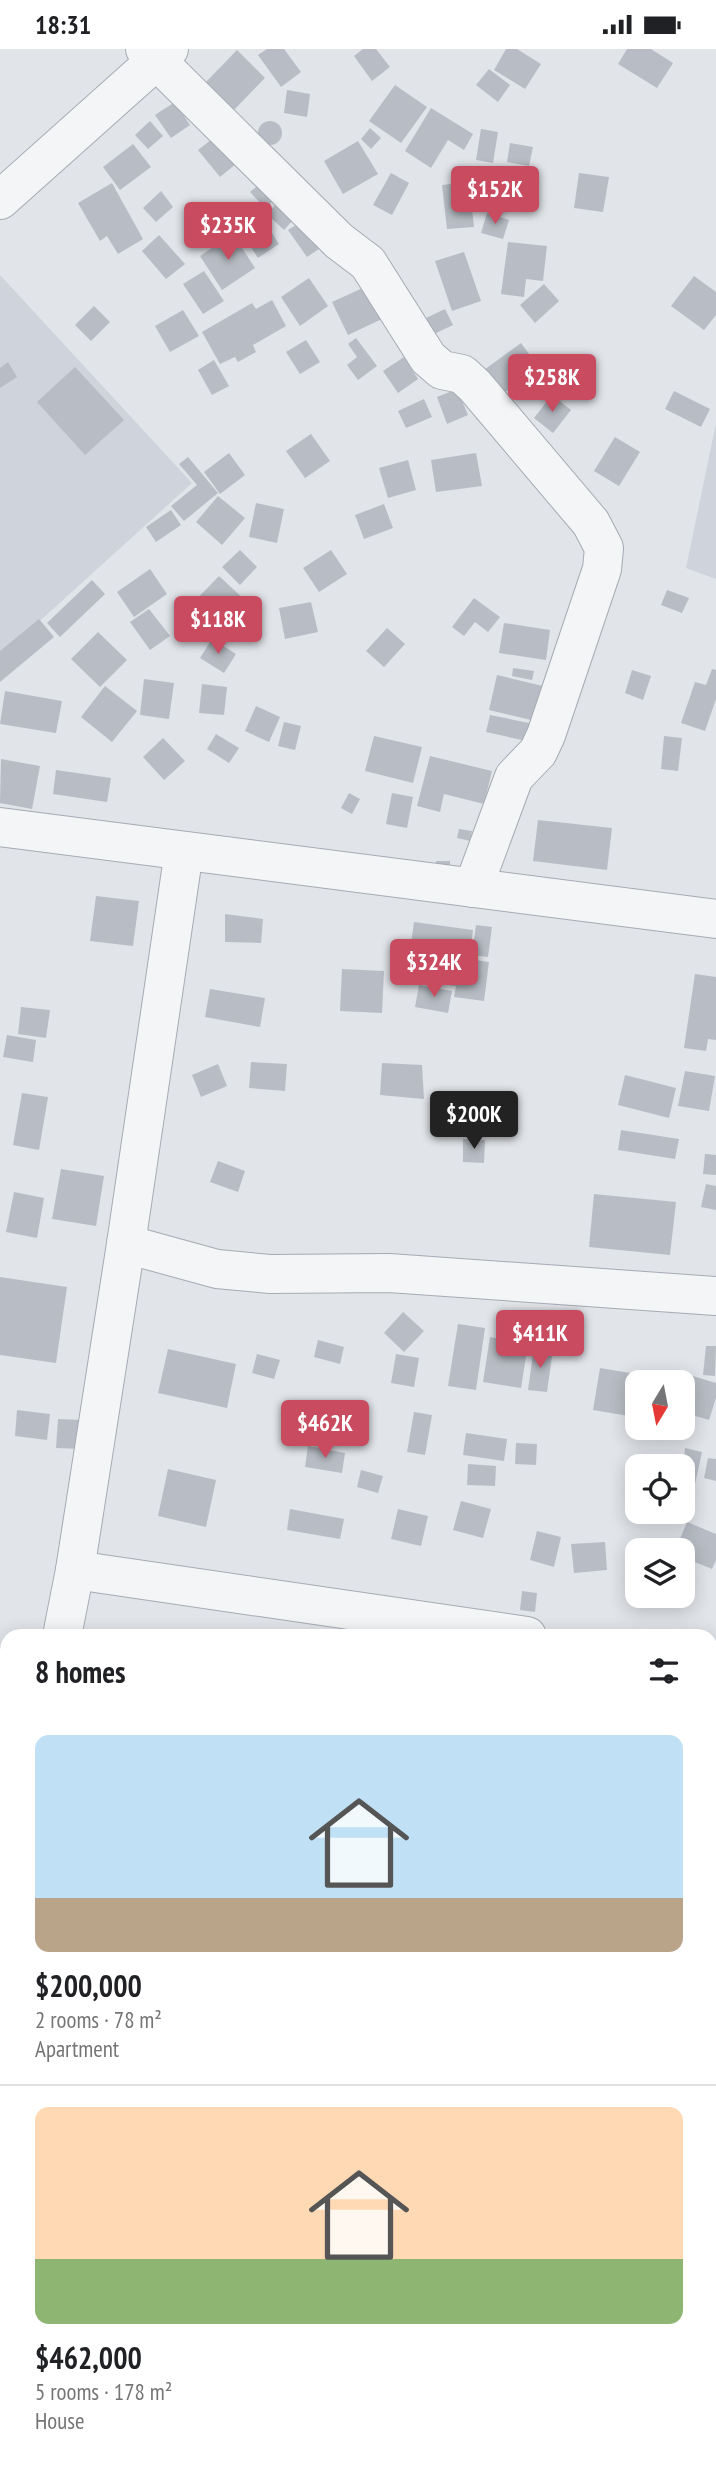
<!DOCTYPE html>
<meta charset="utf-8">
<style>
body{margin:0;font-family:"PT Sans Narrow",sans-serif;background:#f2f2f2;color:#202124;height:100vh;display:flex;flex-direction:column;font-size:26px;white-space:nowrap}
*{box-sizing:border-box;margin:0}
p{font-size:23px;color:#757577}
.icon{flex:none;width:38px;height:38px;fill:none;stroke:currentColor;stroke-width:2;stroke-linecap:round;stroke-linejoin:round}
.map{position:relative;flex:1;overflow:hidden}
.side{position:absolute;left:0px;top:1580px;width:718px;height:842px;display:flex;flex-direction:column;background:#fff;border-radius:21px 21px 0 0;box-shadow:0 4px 18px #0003}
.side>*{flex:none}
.needle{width:46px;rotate:190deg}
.fabs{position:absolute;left:625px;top:1321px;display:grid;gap:14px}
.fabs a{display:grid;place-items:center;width:70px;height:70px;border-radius:14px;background:#fff;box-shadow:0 4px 18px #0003;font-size:35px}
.price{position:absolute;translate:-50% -60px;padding:0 16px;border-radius:7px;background:#c94b60;color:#fff;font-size:23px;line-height:46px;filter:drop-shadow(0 2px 4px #0008)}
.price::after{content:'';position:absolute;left:50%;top:42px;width:21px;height:16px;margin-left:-10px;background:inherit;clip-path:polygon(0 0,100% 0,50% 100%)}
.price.active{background:#222;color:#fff}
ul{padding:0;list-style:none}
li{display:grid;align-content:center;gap:14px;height:371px;padding:0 35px}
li+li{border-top:2px solid #e0e0e0}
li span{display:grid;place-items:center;height:217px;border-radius:14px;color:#555}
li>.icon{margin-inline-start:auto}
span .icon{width:126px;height:126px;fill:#fffc;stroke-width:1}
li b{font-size:30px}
h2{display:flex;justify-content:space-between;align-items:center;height:84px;padding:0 35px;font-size:30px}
.status{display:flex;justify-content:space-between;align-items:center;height:49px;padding:0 35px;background:#fff;direction:ltr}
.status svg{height:19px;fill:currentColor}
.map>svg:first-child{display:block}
.built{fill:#cfd3db}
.building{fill:#b8bdc5}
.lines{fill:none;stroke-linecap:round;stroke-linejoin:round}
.minor-casing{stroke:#a6abb3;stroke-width:40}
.path{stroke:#bfc2c7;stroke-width:4.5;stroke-dasharray:5 5;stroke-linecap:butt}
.minor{stroke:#f3f5f7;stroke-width:38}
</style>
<div class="status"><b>18:31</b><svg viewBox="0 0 49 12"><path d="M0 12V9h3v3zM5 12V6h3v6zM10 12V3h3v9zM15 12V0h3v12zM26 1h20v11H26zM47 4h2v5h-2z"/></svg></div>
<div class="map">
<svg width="716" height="2421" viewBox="0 0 716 2421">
<rect width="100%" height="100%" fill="#e1e4e9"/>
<g class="built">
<polygon points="0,226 192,434 0,608"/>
<polygon points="716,374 716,530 686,519"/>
<polygon points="0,1833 7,1834 7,2415 710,2415 711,1940 716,1941 716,2421 0,2421"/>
</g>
<g class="building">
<polygon points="267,0 284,0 301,23 281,38 258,6"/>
<polygon points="363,0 376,0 390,18 372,32 354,7"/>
<polygon points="506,0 517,0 541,15 525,40 494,21"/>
<polygon points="627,0 651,0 673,14 657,39 618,15"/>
<polygon points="237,1 265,29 232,63 204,35"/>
<polygon points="489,20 510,36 498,53 476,36"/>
<polygon points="395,36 427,58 401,94 369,72"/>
<polygon points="287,41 310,45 307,68 284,64"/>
<polygon points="175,53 190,76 171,89 155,66"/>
<polygon points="431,59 473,85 464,101 448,91 431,119 405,102"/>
<circle cx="270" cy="84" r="12"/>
<polygon points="150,72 163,87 148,100 135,86"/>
<polygon points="370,79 381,89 371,100 361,90"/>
<polygon points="481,80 498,83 493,114 476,111"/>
<polygon points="220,84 242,110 220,128 198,101"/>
<polygon points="358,92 378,125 343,145 324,112"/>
<polygon points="510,94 533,98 529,117 507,113"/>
<polygon points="133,95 151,118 120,141 103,118"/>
<polygon points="391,124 409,134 392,166 373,156"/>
<polygon points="579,124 609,128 603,163 574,159"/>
<polygon points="267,129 281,145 265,159 250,143"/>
<polygon points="469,133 474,178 447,180 442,136"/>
<polygon points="112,134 143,190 118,205 107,187 100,192 78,154"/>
<polygon points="161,142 173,158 156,173 143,159"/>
<polygon points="283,148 300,163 284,181 267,165"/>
<polygon points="487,164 509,171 503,190 481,184"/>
<polygon points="307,169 325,196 307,208 288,181"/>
<polygon points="267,176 279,195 258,209 245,189"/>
<polygon points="233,185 255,219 222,241 200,207"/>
<polygon points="159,186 185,215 166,230 142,202"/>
<polygon points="508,193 547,197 543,232 526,230 524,248 501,245"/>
<polygon points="464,203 481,252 452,262 435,212"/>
<polygon points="204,222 224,252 203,265 183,235"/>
<polygon points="694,227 716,243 716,266 704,281 671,257"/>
<polygon points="309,229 328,257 300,277 281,248"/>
<polygon points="544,235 559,252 535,274 520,256"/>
<polygon points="367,237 382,270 348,286 332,253"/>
<polygon points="272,251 286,277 253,296 256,303 238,313 235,308 220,315 202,283 252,254 256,260"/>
<polygon points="94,257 110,273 91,292 75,276"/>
<polygon points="445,260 453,276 432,286 424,270"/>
<polygon points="183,261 199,287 170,303 155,277"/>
<polygon points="356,289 377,317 358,331 347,316 357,308 348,295"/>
<polygon points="306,291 320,313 300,325 286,303"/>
<polygon points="521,294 548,331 526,347 517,335 502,345 484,321"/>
<polygon points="404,308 418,330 398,344 383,322"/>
<polygon points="214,311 229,337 212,346 198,321"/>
<polygon points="8,313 17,328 0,339 0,319"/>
<polygon points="75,318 124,371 85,406 37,353"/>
<polygon points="457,340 468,366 447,375 437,348"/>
<polygon points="674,342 710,360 701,378 665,360"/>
<polygon points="552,346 571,361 553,384 534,369"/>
<polygon points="424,350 432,368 406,379 398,362"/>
<polygon points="311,385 330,412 305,429 286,402"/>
<polygon points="615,388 640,403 619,437 594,422"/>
<polygon points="229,404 245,426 220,445 204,423"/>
<polygon points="476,404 482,437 436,443 431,411"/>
<polygon points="188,408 218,444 184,472 171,457 197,436 179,415"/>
<polygon points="408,411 416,441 388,449 379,419"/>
<polygon points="218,447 245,469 222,496 196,473"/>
<polygon points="256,454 284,460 277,494 249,488"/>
<polygon points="384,455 393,479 364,490 355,466"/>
<polygon points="171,461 181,476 156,493 146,478"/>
<polygon points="240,501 257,518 240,536 222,518"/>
<polygon points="331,501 347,525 319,543 303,519"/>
<polygon points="150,520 167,545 134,568 117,543"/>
<polygon points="219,527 248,554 220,584 191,556"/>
<polygon points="92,531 105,545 60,588 47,574"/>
<polygon points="667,541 689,549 682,564 661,556"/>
<polygon points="474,549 500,568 488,583 475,573 464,587 452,578"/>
<polygon points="311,553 318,583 285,590 279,559"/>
<polygon points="149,560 170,587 150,601 130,573"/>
<polygon points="39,570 54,588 0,633 0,602"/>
<polygon points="504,574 550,581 546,611 499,604"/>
<polygon points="387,579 405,595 384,618 366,602"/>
<polygon points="98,583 127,611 100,638 71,610"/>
<polygon points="212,590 236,605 224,624 200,609"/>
<polygon points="513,619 534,622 532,631 512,627"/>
<polygon points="712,620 716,621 716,650 705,682 681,674 695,633 706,636"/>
<polygon points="632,621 651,627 643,651 625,644"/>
<polygon points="497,626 543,637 535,672 489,661"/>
<polygon points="144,630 174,634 169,670 140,666"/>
<polygon points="202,635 227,638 224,666 199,664"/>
<polygon points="105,637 137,662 112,693 81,668"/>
<polygon points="5,642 62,652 56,684 0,675"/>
<polygon points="256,657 280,668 269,693 245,682"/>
<polygon points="490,666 534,675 531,693 486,683"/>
<polygon points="284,673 301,677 295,701 278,697"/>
<polygon points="216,685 239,699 229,714 207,700"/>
<polygon points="374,687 422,698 413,734 365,722"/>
<polygon points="664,687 682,689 678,722 661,720"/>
<polygon points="163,689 185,712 164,731 143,708"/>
<polygon points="430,707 492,722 484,755 444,745 440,763 417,757"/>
<polygon points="1,710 40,717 32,760 0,754"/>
<polygon points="56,721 111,729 107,753 53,745"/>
<polygon points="349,744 360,750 352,765 341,759"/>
<polygon points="392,744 413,748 407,779 386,775"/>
<polygon points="538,771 612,779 607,821 533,812"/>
<polygon points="459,780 472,782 470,792 457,789"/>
<polygon points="436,812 450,812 450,821 436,820"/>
<polygon points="96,847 139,852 133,897 90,892"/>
<polygon points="225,865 263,870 261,894 225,893"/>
<polygon points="414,873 473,881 469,910 489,913 484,952 454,948 456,937 449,936 452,915 409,909"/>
<polygon points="476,876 492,878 488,908 472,906"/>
<polygon points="342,920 384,922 382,964 340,962"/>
<polygon points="695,925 716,928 716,991 708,990 706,1002 684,999"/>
<polygon points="419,936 452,942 448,964 415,958"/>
<polygon points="210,940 265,949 260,978 205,968"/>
<polygon points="21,958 50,961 46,989 18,985"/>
<polygon points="7,986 36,991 33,1013 3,1008"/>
<polygon points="251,1013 287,1015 285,1042 249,1039"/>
<polygon points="382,1014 422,1016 424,1050 380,1046"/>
<polygon points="218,1015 227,1037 201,1048 192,1026"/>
<polygon points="685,1022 715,1027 709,1062 678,1057"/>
<polygon points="625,1026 676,1039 669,1069 618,1056"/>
<polygon points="22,1044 48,1048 39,1101 13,1096"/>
<polygon points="621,1081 679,1090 675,1110 618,1101"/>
<polygon points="463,1090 485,1091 484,1114 463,1113"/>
<polygon points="705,1105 716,1106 716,1126 703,1125"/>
<polygon points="218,1112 245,1122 238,1143 210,1133"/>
<polygon points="61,1120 104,1127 96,1177 52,1170"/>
<polygon points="706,1135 716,1137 716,1161 701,1158"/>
<polygon points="14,1143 44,1149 37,1189 6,1183"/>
<polygon points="594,1145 676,1153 670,1206 589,1198"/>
<polygon points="0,1228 67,1238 56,1314 0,1306"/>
<polygon points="403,1263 424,1282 404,1303 384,1284"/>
<polygon points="458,1275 485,1279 476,1341 448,1337"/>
<polygon points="490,1288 528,1295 521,1339 483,1333"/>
<polygon points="318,1291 344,1298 340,1315 314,1308"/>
<polygon points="706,1297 716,1297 715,1327 703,1326"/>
<polygon points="534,1298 553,1300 547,1343 528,1341"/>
<polygon points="168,1300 236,1315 227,1359 158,1344"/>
<polygon points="257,1305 280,1311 274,1330 252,1324"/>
<polygon points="396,1305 419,1309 414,1338 391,1334"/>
<polygon points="600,1319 642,1326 640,1334 637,1334 635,1368 593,1361"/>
<polygon points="686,1325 716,1334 716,1349 709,1371 682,1363"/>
<polygon points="309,1360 347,1364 344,1391 306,1387"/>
<polygon points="17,1361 50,1365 47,1391 15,1387"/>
<polygon points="414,1363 432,1366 425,1406 407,1403"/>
<polygon points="58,1370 82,1371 82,1400 56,1399"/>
<polygon points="466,1384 507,1390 504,1412 463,1406"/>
<polygon points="516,1394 537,1395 536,1416 515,1415"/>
<polygon points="308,1397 345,1404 342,1424 305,1418"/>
<polygon points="685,1399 702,1403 695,1435 682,1433"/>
<polygon points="708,1409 716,1410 716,1432 704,1429"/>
<polygon points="468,1415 496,1417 495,1437 467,1436"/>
<polygon points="168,1420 216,1431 206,1478 158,1467"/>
<polygon points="361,1421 383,1427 378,1444 357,1438"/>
<polygon points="461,1452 491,1460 483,1489 453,1481"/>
<polygon points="290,1460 344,1470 340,1490 287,1481"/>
<polygon points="398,1460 428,1467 421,1497 391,1490"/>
<polygon points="687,1473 716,1485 716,1511 712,1520 682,1508 682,1502 675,1502"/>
<polygon points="537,1482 561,1488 554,1518 530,1511"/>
<polygon points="605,1493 607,1521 574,1524 571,1495"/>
<polygon points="522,1542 537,1544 535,1563 520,1561"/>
<polygon points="0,1597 7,1598 7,1663 0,1662"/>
</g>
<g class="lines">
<g class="minor-casing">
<g id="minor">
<polyline points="145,0 339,192 368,214 428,309 442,321 462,325 475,337 591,474 604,499 602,520 546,686 538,703 514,728 473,839"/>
<polyline points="0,151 169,0"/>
<polyline points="0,778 716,870"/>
<polyline points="126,1195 217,1220 270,1225 389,1224 716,1247"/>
<polyline points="75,1521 527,1587"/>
<polyline points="62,1587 75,1521 126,1195 184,802"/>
<polyline points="710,1614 716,1615"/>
</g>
</g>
<g class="path">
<path d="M 7,1853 C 1,1884 0,1912 7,1943"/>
<polyline points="445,2421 446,2415"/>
</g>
<use href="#minor" class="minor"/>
</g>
</svg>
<div class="fabs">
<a><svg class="needle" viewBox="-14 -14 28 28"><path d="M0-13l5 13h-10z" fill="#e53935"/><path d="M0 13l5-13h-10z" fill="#757577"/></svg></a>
<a><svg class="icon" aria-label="locate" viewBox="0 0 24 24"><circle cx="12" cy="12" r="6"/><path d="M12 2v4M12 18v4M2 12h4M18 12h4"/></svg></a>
<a><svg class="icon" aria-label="layers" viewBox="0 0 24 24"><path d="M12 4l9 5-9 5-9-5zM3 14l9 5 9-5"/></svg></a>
</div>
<b class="price" style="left:495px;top:177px">$152K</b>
<b class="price" style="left:228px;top:213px">$235K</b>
<b class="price" style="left:552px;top:365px">$258K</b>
<b class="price" style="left:218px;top:607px">$118K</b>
<b class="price" style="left:434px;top:950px">$324K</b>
<b class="price active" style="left:474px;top:1102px">$200K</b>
<b class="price" style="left:540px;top:1321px">$411K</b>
<b class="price" style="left:325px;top:1411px">$462K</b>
<section class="side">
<h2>8 homes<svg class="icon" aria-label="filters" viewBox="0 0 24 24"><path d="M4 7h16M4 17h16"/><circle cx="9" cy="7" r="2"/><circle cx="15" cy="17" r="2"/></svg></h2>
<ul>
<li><span style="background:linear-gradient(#bfe0f5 75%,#b9a48a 0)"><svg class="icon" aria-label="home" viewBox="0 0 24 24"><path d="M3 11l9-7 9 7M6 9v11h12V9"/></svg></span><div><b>$200,000</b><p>2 rooms · 78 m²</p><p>Apartment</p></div></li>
<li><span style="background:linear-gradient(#ffd9b3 70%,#8fb573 0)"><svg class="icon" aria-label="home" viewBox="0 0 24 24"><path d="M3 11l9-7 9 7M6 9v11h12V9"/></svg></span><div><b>$462,000</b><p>5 rooms · 178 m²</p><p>House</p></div></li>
</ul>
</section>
</div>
